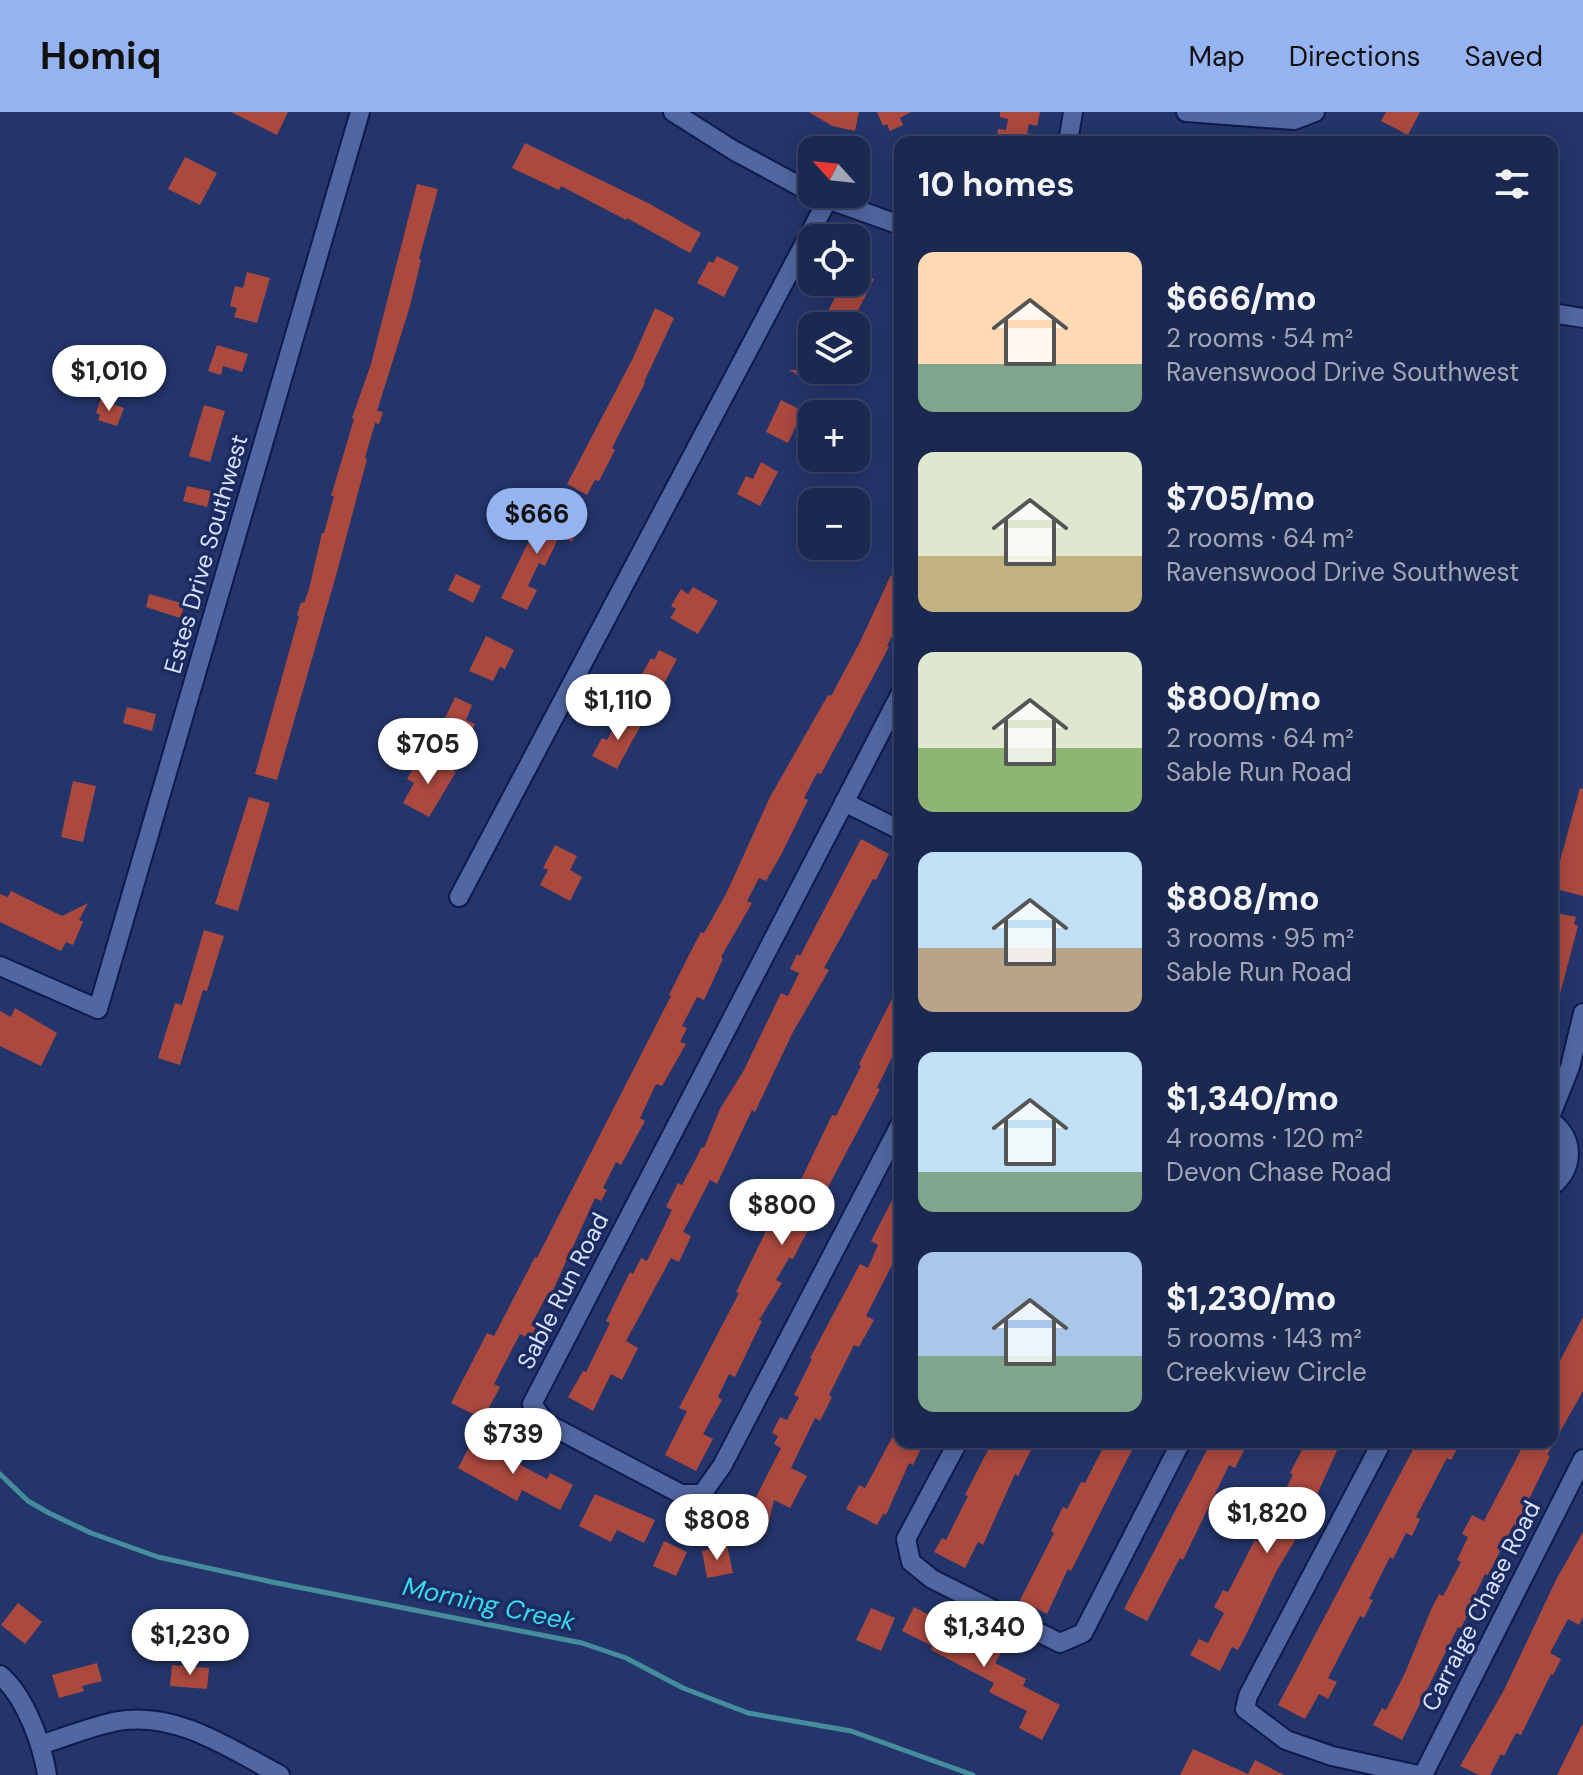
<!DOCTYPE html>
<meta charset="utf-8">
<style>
body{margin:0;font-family:"DM Sans",sans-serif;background:#28345a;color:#f1f3f6;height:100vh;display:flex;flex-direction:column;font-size:30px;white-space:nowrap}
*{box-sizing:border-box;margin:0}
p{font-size:26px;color:#a0a6b7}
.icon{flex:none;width:44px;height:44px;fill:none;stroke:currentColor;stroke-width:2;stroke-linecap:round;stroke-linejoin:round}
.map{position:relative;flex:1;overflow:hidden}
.panel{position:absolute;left:894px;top:24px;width:664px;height:1312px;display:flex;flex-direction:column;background:#1b2850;border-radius:16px;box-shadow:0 4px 20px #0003,0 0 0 2px #394467}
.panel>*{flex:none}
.needle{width:52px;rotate:297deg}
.buttons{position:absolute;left:798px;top:24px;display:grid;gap:16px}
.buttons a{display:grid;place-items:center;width:72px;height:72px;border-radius:16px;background:#1b2850;box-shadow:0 4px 20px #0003,0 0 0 2px #394467;font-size:40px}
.price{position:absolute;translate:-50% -68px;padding:0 18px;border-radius:28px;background:#fff;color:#222;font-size:26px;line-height:52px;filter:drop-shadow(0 2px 4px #0008)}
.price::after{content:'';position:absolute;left:50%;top:48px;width:24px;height:18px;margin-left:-12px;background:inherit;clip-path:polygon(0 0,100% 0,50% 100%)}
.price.active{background:#95b2f1;color:#111}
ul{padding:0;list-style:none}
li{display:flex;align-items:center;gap:24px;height:200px;padding:0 24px}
li span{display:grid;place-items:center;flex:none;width:224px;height:160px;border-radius:16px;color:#555}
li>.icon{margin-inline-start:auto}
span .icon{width:96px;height:96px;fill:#fffc;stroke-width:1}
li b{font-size:34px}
h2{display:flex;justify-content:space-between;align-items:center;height:96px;padding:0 24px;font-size:34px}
header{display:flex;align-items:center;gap:48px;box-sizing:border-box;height:112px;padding:0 40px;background:#95b2f1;color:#111}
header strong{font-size:38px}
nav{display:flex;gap:44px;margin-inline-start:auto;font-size:28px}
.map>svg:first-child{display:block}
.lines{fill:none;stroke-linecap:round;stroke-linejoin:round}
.stream{stroke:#458c9c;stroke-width:5}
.building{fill:#ab493f}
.minor-casing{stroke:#0d1a4d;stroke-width:22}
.minor{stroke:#5167a1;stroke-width:18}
.labels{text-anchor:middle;stroke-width:7;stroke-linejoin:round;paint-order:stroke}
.street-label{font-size:24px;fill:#d7e2fd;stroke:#1b2a5f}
.water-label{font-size:26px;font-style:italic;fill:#38daee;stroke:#1b2a5f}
</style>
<header>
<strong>Homiq</strong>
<nav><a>Map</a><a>Directions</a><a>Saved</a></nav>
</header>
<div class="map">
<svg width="1583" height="1663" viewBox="0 0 1583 1663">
<rect width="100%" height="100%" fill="#24356b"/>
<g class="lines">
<polyline class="stream" points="0,1362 28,1389 49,1401 91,1421 158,1445 272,1470 582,1531 626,1546 683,1576 748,1601 851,1619 973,1663"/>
</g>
<g class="building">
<polygon points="231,0 288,0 277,23"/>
<polygon points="809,0 859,0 855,19 832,14"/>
<polygon points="877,0 911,0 900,6 903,13 890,19 887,12 883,14"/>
<polygon points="1000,0 1040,0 1037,14 1029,12 1027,21 1036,23 1036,30 996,30 998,17 1006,18 1008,7 1000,5"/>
<polygon points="1386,0 1420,0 1408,23 1381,9"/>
<polygon points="525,31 650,92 701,121 690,141 627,106 626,108 561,74 559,78 512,56"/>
<polygon points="185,45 217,61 200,93 168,77"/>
<polygon points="417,72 438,77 419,147 421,148 410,194 377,299 383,300 379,312 375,311 365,346 367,347 337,460 277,668 255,662 299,504 297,503 301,490 304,491 309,477 322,421 324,421 334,384 331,384 354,307 352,306 371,252"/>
<polygon points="717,144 739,155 724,185 697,171 709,149 713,151"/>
<polygon points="856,158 874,167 850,214 847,214 826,203 843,170 856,170"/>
<polygon points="247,160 270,166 257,211 234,205 237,196 230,194 235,174 243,176"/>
<polygon points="655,196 674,206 644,270 645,271 612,336 615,338 599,369 595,368 587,383 567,372 633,246"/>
<polygon points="217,233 248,242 242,260 223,254 221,263 208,259"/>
<polygon points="812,238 812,258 824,258 816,273 789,258 801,258"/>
<polygon points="100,288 124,296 117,314 98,308 100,303 96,301"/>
<polygon points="781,288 803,299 788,331 766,320"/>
<polygon points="204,293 225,299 210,350 189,344"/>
<polygon points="761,350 778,360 760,394 737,382 746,364 753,367"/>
<polygon points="187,374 211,379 207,395 183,389"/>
<polygon points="545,396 580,414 572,430 560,423 545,454 539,451 528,474 537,478 527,498 501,486"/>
<polygon points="456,462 481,474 473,491 448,478"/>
<polygon points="891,463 900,468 900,508 887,534 889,535 821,662 817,661 804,686 808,688 781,743 766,769 759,766 747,789 752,791 721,845 723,847 704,888 697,885 682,914 687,916 680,930 686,932 662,974 656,972 640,1006 645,1009 621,1053 616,1050 603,1076 607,1078 601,1089 595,1086 549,1187 546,1185 531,1213 536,1215 530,1227 520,1222 494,1272 500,1275 483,1307 451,1291 487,1221 494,1224 535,1145 537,1146 671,884 669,883 689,843 701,820 704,821 727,780 770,685 828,583 831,584 860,530"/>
<polygon points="693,475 718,489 698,522 670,506 676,497 671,494 681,477 688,482"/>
<polygon points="149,482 185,492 180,506 146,495"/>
<polygon points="486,524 514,538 505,557 500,555 493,569 469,559"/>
<polygon points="659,538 677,547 659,581 642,573 646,564 642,562 651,546 654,548"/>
<polygon points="455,585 472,593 466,608 475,612 466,631 439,619"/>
<polygon points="127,595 156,602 152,619 123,611"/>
<polygon points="622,601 642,611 617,657 592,644 602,626 607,628"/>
<polygon points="429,645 456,660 429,705 403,691 414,671 407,667 414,655 421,659"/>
<polygon points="73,669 96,674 83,730 61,725"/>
<polygon points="1580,676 1583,677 1583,784 1556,777 1559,768 1555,767"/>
<polygon points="249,685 270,691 238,799 215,792"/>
<polygon points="861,727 889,742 876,768 873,767 824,856 829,858 793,920 755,1000 752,998 717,1072 710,1068 683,1120 691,1124 679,1150 671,1146 626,1229 638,1236 622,1268 611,1262 593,1299 568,1285 583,1259 586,1260 610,1211 606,1209 630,1160 633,1162 641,1146 647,1149 672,1098 666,1095 678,1071 682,1073 702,1035 704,1036 720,997 744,958 781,881 788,884 799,861 790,857 797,842 800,844"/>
<polygon points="555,733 577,744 570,758 582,765 570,789 540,773 548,758 543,756"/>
<polygon points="11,779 62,804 88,791 79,808 83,810 73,833 66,830 61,839 0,810 0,782 8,785"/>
<polygon points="1552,800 1576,805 1574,812 1578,814 1556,897 1552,896"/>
<polygon points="204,818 224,824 207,879 203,878 180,953 158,946 175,891 182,893"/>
<polygon points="900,871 900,929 877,976 880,977 818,1094 820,1095 806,1122 793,1147 789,1146 776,1168 782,1171 759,1208 762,1209 735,1265 729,1262 718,1285 722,1288 703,1322 713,1327 696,1359 665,1343 687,1299 679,1296 739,1181 736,1180 768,1115 776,1120 832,1003 836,1004 861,954 859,952"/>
<polygon points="15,896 57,921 41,954 0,934 0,899 11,905"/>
<polygon points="900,1073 900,1157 892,1153 866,1204 874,1208 859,1235 854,1233 829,1283 832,1285 820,1309 815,1306 791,1356 807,1364 790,1396 774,1388 766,1422 740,1415 745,1389 753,1391 781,1336 774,1332 778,1324 772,1321 780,1305 787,1308 799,1285 794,1283 812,1247 810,1246 860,1152 868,1156 878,1133 871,1129"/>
<polygon points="1583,1205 1583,1279 1547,1343 1550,1344 1516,1414 1514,1412 1488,1463 1485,1462 1468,1497 1470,1498 1461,1516 1458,1515 1402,1628 1373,1613 1382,1596 1386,1598 1405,1561 1430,1500 1439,1482 1443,1484 1461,1450 1457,1448 1468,1425 1462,1422 1472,1403 1484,1409 1525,1330 1552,1330 1552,1264"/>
<polygon points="900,1311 900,1330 924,1330 913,1353 909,1351 886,1403 883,1402 877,1413 846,1397 859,1373 865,1376"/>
<polygon points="473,1328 547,1367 550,1361 573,1373 560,1398 522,1378 517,1389 458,1356"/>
<polygon points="992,1330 1029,1330 1027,1333 1032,1336 1018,1364 1015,1362 983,1433 978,1430 965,1456 934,1440 942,1426 946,1428 968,1384 965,1383"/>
<polygon points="1106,1330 1136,1330 1071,1459 1068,1457 1047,1502 1020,1488 1054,1421 1051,1419 1063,1395 1067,1397 1081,1370 1085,1371"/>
<polygon points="1211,1330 1248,1330 1235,1356 1229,1353 1183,1448 1180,1446 1147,1509 1124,1497"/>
<polygon points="1306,1330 1331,1330 1339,1334 1301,1418 1276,1460 1246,1523 1238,1538 1232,1535 1220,1559 1190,1543 1199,1527 1208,1531 1224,1501 1214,1495 1223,1478 1228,1480 1255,1428 1259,1430 1282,1389 1280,1388 1293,1363 1290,1361"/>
<polygon points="1417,1330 1461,1330 1451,1348 1447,1346 1416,1405 1420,1407 1412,1424 1406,1421 1393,1447 1390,1445 1369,1487 1373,1488 1364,1506 1360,1504 1328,1566 1337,1570 1328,1587 1319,1582 1305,1607 1278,1593"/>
<polygon points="595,1382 655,1408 644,1431 617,1418 611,1430 579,1414"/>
<polygon points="1583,1420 1583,1505 1579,1513 1568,1507 1550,1541 1561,1547 1553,1563 1551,1562 1521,1623 1516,1621 1504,1644 1501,1642 1490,1663 1479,1663 1460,1654 1503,1580 1556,1468"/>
<polygon points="664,1429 687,1440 676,1464 653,1454"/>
<polygon points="727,1433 733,1461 707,1466 702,1439"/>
<polygon points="18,1491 42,1510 25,1532 1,1513"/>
<polygon points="914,1495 1001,1541 995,1551 1026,1567 1023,1574 1060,1593 1042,1628 1019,1616 1027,1599 989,1580 994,1571 931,1538 932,1534 902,1519"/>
<polygon points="871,1496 895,1506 881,1539 856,1528"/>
<polygon points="97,1551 102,1569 82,1574 84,1579 59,1586 52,1563"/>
<polygon points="172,1553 209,1556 207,1577 170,1574"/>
<polygon points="1583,1611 1583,1663 1557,1663"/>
<polygon points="1193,1637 1248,1662 1255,1648 1284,1663 1180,1663"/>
</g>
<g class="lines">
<g class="minor-casing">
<g id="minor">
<polyline points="673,0 733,38 812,81"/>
<polyline points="1186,0 1294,8 1315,0"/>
<polyline points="1068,30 1073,0"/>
<polyline points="816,83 900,113"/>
<polyline points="1552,201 1583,206"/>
<polyline points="900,583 532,1292 546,1311 681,1382 702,1382 722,1354 900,1013"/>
<polyline points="844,690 900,718"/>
<polyline points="459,785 827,89"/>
<polyline points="0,854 98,897 360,0"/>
<polyline points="1552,1000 1570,955 1583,901"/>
<path d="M 1552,1010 C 1575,1027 1574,1057 1552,1074"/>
<polyline points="958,1330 906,1427 911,1450 932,1467 1060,1531 1083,1521 1181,1330"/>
<polyline points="1382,1330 1248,1584 1245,1597 1286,1628 1332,1644 1418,1663"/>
<path d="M 0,1563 C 25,1584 42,1631 47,1663"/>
<path d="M 40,1633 C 66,1625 92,1614 118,1609 C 177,1599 230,1637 280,1663"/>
<polyline points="1423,1663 1583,1347"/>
</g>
</g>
<use href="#minor" class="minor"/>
</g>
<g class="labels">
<g class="street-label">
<text transform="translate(206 442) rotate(-74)" y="8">Estes Drive Southwest</text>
<text transform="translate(563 1179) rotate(-63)" y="8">Sable Run Road</text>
<text transform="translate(1481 1494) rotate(-63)" y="8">Carraige Chase Road</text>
</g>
<g class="water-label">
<text transform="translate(489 1492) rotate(12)" y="9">Morning Creek</text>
</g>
</g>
</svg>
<div class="buttons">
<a><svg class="needle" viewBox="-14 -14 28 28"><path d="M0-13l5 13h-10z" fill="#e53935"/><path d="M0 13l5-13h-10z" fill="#a0a6b7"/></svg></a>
<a><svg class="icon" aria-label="locate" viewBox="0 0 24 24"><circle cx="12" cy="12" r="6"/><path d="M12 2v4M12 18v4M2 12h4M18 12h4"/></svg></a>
<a><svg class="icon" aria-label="layers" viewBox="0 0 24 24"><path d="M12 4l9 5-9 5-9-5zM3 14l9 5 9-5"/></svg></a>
<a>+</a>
<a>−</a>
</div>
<b class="price" style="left:109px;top:301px">$1,010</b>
<b class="price active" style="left:537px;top:444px">$666</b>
<b class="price" style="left:618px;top:630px">$1,110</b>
<b class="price" style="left:428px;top:674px">$705</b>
<b class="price" style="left:782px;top:1135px">$800</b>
<b class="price" style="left:513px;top:1364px">$739</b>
<b class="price" style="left:1267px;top:1443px">$1,820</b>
<b class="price" style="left:717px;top:1450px">$808</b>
<b class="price" style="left:984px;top:1557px">$1,340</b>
<b class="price" style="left:190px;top:1565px">$1,230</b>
<section class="panel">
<h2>10 homes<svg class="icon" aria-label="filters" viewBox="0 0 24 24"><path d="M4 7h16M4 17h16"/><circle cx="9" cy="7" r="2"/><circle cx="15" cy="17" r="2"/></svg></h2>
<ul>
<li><span style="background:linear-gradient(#ffd9b3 70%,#7fa58c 0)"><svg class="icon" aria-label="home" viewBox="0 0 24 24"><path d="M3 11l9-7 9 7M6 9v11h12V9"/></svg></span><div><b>$666/mo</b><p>2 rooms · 54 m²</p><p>Ravenswood Drive Southwest</p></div></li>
<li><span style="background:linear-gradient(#dfe7d0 65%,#c2b280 0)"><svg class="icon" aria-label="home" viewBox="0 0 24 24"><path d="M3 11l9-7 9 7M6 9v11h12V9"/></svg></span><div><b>$705/mo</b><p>2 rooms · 64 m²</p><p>Ravenswood Drive Southwest</p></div></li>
<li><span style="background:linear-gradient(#dfe7d0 60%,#8fb573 0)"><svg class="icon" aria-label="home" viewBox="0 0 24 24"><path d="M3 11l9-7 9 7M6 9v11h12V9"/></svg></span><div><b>$800/mo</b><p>2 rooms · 64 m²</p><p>Sable Run Road</p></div></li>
<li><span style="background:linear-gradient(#bfe0f5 60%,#b9a48a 0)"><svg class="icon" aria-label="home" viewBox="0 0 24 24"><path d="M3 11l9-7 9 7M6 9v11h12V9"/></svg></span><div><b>$808/mo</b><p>3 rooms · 95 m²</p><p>Sable Run Road</p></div></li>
<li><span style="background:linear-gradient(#bfe0f5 75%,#7fa58c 0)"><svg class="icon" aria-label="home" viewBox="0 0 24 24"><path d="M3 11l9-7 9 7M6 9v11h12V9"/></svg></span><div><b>$1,340/mo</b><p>4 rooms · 120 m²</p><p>Devon Chase Road</p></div></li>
<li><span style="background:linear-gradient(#a9c7e8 65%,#7fa58c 0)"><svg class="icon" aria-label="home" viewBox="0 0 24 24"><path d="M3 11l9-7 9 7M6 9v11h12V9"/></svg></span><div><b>$1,230/mo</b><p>5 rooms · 143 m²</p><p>Creekview Circle</p></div></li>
</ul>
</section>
</div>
